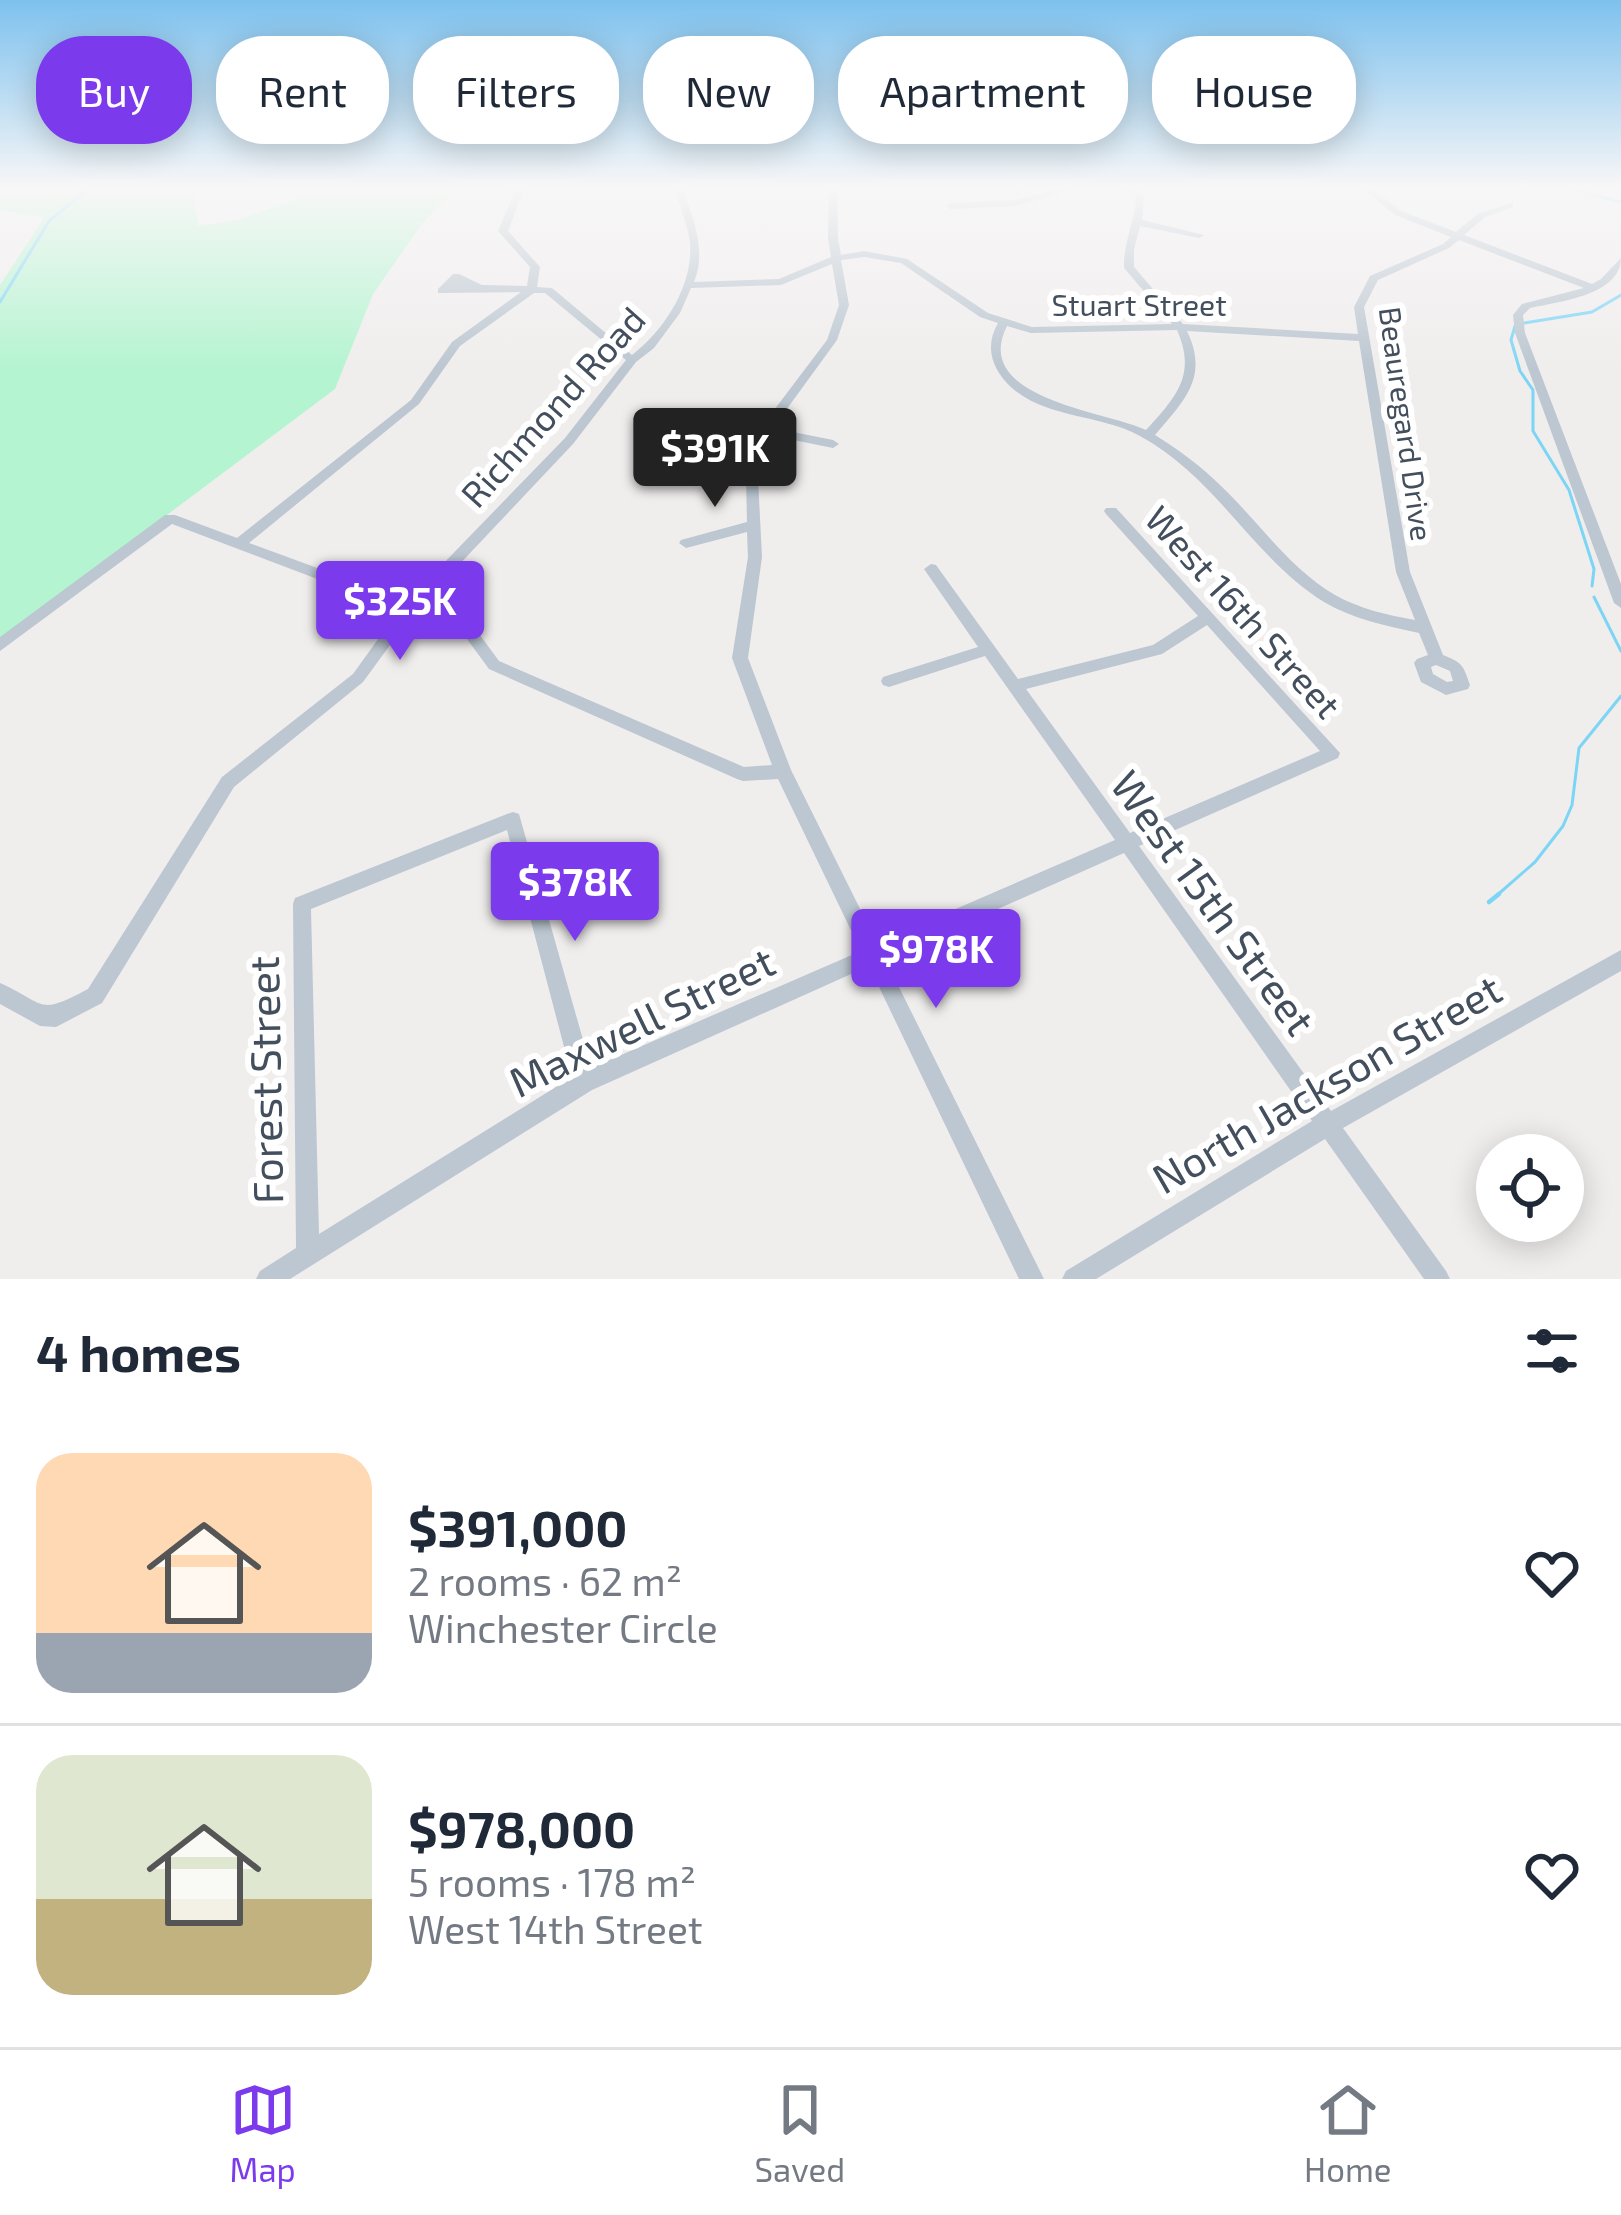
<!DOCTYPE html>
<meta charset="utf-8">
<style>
body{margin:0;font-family:"Exo 2",sans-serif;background:#f2f2f3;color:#1f2937;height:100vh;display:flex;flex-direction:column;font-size:45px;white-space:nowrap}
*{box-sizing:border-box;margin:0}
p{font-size:39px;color:#747a83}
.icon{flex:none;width:66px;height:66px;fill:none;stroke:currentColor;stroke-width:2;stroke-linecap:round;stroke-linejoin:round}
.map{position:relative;height:1279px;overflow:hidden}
.side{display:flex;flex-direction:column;background:#fff;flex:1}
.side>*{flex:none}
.hud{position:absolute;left:36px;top:36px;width:1551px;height:108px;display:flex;gap:24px}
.fabs{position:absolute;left:1476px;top:1134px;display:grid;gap:24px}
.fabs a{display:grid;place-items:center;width:108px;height:108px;border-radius:50%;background:#fff;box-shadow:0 6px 30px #0003;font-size:60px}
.price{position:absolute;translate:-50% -102px;padding:0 27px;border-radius:12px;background:#7c3aed;color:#fff;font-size:39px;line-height:78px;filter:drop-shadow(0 3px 6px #0008)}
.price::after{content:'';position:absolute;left:50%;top:72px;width:36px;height:27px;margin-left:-18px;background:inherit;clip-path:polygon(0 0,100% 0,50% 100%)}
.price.current{background:#222;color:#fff}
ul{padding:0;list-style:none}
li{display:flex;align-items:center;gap:36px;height:300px;padding:0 36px}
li+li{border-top:3px solid #e0e1e3}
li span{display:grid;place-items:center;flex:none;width:336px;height:240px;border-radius:36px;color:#555}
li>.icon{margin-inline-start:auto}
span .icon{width:144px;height:144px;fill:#fffc;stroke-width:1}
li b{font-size:51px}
h2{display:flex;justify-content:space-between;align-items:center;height:144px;padding:0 36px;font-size:51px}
.pill{padding:0 42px;border-radius:48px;background:#fff;box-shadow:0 6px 30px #0003;font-size:42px;line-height:108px}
.pill.current{background:#7c3aed;color:#fff}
.dock{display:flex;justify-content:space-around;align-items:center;height:168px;border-top:3px solid #e0e1e3;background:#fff;font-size:33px;color:#747a83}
.dock a{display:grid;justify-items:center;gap:6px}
.dock .current{color:#7c3aed}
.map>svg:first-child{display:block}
.green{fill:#b5f4d1}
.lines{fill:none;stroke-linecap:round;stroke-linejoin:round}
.stream-far1{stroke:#7dd5f6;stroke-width:3}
.stream{stroke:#7dd5f6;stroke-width:4.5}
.minor{fill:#bcc7d1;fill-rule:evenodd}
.labels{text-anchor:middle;stroke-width:12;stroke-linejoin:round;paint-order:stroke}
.far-street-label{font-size:30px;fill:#434f5d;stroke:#fff}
.street-label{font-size:36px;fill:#434f5d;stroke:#fff}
.near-street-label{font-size:42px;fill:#434f5d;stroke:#fff}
</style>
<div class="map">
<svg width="1621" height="1279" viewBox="0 0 1621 1279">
<rect width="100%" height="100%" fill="#f0eded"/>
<polygon class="green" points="0,189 192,189 199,226 238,220 325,189 455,189 421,225 373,294 335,389 0,640 0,285 44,218 0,210"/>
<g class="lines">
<g class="stream-far1">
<polyline points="1572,189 1621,202"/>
<polyline points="0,302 49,221 89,189"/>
<polyline points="1524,323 1592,312 1621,295"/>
<polyline points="1515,326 1511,340 1520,371 1533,390 1533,431 1569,490 1594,569 1592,586"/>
<polyline points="1594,597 1621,651"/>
<polyline points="1495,897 1535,862 1563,826 1572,805 1579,748 1621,696"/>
</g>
<polyline class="stream" points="1489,902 1499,894"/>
<g class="minor">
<path d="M 516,189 L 524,189 L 508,231 L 540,267 L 537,287 L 552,288 L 632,355 C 666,329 697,280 689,236 C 686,221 679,205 675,189 L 683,189 C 693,219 707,251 694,282 L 779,279 L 831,257 L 828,238 L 829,189 L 837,189 L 838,238 L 841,255 L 864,251 L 907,259 L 988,313 L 1032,327 L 1172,324 L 1124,268 C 1123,243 1135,222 1136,197 L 1125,189 L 1135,189 L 1144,196 L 1142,220 L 1204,235 L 1199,238 L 1140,226 L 1134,250 L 1134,267 L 1183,324 L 1358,334 L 1354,307 L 1370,276 L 1443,244 L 1451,237 L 1395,215 L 1363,189 L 1373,189 L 1401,211 L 1456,232 L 1479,213 L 1513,203 L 1513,207 L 1485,217 L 1464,235 L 1592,284 L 1601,279 L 1621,258 C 1621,295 1558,302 1530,308 L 1523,315 L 1525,333 L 1621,584 L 1621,608 L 1614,603 L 1515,333 L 1513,315 L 1522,304 L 1584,288 L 1459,240 L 1449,248 L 1378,280 L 1364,307 L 1410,572 L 1443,655 C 1463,663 1463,665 1470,685 L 1468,689 L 1446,695 L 1421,682 L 1414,663 L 1417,659 L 1428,655 L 1419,633 C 1386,626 1353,619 1324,602 C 1253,558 1217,478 1140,436 C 1100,414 1048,419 1012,388 C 992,370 984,347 998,323 L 980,317 L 901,263 L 864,257 L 841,260 L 849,305 L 837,340 L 773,428 L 833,440 L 839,444 L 833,448 L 769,435 L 758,478 L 762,557 L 748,658 L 791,770 L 877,943 L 1115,840 L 985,656 L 889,687 L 883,685 L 881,681 L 883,677 L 978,647 L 924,569 L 931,564 L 936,565 L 1018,679 L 1153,645 L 1198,616 L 1106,514 L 1104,511 L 1106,508 L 1116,508 L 1340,753 L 1338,758 L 1139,846 L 1331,1111 L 1621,950 L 1621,971 L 1343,1128 L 1446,1271 L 1450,1279 L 1424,1279 L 1325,1139 L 1096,1279 L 1062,1279 L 1066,1271 L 1312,1121 L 1124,853 L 885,959 L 1044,1279 L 1019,1279 L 869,966 L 592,1090 L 290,1279 L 256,1279 L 260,1271 L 296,1248 L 293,904 L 295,898 L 507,814 L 513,812 L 519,814 L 591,1068 L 861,951 L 778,779 L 743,781 L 737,779 L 489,669 L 467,639 L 412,615 L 363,682 L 234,787 L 102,1003 L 56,1027 L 40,1026 L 0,1004 L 0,983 C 48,1005 37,1016 88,989 L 222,777 L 353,674 L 399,610 L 172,524 L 0,651 L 0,637 L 165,515 L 175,515 L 237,538 L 411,400 L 452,342 L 521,292 L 438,293 L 438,289 L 453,274 L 459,274 L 482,285 L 527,286 L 530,267 L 498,231 ZM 832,264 L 839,305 L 827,340 L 759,430 L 746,478 L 747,522 L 681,540 L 679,543 L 686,548 L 747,532 L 748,557 L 732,658 L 772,765 L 744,767 L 499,661 L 477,631 L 420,606 L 573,444 L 636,362 L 654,348 L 680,313 L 691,288 L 781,285 ZM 534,293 L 545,293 L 626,360 L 565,438 L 407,601 L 249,543 L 419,404 L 460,346 ZM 1007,326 L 1031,333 L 1177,330 C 1197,375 1176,397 1146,430 C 1106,411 970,399 1007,326 ZM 1187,331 L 1359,341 L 1396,572 L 1415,620 C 1387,615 1360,609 1335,595 C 1289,568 1259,522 1221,486 C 1201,466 1179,450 1155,435 C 1185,400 1209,377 1187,331 ZM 1207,625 L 1320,751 L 1130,833 L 1026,689 L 1162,654 ZM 1436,665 L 1450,671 L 1453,681 L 1447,682 L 1433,674 L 1431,667 ZM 507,830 L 572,1077 L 319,1234 L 311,909 Z"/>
<polygon points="1059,189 1075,189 1015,206 950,209 946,206 950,203 1015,200"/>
</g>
</g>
<linearGradient id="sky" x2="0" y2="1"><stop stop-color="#7dc1ee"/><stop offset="0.51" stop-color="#f8f7f7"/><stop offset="1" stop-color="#f8f7f7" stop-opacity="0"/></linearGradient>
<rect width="1621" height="368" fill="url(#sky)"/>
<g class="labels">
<g class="far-street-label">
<text x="1139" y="316">Stuart Street</text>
<text transform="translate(1405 424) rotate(82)" y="10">Beauregard Drive</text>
</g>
<g class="street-label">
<text transform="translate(553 407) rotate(-48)" y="13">Richmond Road</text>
<text transform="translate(1243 612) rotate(48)" y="13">West 16th Street</text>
</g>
<g class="near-street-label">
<text transform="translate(1213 903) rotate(54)" y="15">West 15th Street</text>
<text transform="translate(642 1022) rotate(-26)" y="15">Maxwell Street</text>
<text transform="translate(266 1080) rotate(-91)" y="15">Forest Street</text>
<text transform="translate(1327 1084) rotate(-30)" y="15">North Jackson Street</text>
</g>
</g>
</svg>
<div class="fabs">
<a><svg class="icon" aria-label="locate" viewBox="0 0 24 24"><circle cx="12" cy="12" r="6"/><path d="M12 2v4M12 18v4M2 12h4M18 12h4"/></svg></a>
</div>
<b class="price current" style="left:715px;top:510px">$391K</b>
<b class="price" style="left:400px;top:663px">$325K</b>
<b class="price" style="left:575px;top:944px">$378K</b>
<b class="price" style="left:936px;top:1011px">$978K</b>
<div class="hud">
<a class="pill current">Buy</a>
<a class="pill">Rent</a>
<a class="pill">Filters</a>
<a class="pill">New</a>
<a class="pill">Apartment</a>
<a class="pill">House</a>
</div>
</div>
<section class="side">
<h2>4 homes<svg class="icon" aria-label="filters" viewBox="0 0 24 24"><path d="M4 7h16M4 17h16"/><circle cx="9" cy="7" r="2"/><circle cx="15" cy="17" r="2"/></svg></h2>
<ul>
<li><span style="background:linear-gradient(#ffd9b3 75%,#9aa5b1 0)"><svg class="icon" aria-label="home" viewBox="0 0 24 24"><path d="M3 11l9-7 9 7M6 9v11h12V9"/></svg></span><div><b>$391,000</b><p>2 rooms · 62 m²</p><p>Winchester Circle</p></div><svg class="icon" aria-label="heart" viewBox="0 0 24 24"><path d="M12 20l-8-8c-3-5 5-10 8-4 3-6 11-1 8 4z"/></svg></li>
<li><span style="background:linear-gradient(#dfe7d0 60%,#c2b280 0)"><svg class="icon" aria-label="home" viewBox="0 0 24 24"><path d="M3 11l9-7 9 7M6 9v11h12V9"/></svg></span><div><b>$978,000</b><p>5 rooms · 178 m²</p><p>West 14th Street</p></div><svg class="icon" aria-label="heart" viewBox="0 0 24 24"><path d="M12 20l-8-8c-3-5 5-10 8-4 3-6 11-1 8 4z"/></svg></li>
</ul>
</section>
<nav class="dock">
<a class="current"><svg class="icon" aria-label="map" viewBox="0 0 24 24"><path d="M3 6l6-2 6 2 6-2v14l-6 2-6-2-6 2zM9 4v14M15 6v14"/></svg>Map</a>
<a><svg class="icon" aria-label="saved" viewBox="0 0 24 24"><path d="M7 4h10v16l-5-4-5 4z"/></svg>Saved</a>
<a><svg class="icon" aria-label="home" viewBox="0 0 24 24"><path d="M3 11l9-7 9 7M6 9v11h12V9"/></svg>Home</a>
</nav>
